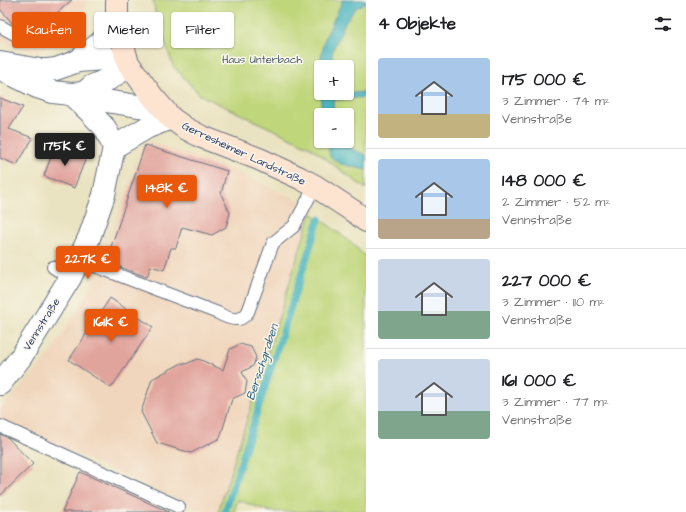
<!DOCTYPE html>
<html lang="de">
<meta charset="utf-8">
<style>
body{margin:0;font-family:"Architects Daughter",sans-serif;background:#f6f6f6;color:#202124;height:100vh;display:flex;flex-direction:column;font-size:15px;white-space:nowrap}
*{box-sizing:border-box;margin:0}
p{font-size:13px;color:#757577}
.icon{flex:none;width:22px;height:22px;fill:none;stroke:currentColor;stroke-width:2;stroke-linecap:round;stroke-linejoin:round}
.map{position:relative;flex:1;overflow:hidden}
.side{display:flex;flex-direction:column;background:#fff;width:320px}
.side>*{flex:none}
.top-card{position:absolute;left:12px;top:12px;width:294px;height:36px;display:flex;gap:8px}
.tools{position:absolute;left:314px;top:60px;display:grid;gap:8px}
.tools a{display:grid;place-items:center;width:40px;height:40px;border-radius:4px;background:#fff;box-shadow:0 1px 3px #0004;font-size:20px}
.price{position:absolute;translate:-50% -34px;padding:0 9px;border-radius:4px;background:#ea580c;color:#fff;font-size:13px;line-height:26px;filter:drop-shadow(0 1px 2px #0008)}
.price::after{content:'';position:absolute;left:50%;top:24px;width:12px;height:9px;margin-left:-6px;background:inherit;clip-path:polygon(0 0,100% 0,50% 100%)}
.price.on{background:#222;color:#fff}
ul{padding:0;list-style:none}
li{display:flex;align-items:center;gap:12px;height:100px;padding:0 12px}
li+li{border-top:1px solid #e0e0e0}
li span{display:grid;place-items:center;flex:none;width:112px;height:80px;border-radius:4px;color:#555}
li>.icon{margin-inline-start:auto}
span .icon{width:48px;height:48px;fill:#fffc;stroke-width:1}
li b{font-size:17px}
h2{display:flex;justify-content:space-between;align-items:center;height:48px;padding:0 12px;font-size:17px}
.pill{padding:0 14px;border-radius:4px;background:#fff;box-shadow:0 1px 3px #0004;font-size:14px;line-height:36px}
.pill.on{background:#ea580c;color:#fff}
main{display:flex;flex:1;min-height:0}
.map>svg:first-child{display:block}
.built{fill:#f0d6bc}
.green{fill:#bfd67a;stroke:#6d826c;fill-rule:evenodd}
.water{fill:#44b3bd;stroke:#30718e}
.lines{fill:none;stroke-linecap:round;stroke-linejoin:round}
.stream{stroke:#44b3bd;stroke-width:7}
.building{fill:#e1a49d}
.service-casing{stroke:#636e81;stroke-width:14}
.minor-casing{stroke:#636e81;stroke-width:24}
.tertiary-casing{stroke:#636e81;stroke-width:24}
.secondary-casing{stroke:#636e81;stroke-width:24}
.service{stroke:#fff;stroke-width:12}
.minor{stroke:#fff;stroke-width:22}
.tertiary{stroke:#fff;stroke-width:22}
.secondary{stroke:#fde4d1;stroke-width:22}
.labels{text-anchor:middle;stroke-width:3;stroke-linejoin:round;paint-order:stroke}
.park-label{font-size:11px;fill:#445965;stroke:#fbf7ec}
.street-label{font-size:11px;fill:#1b2f5e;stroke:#fbf7ec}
.water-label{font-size:12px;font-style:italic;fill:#295d7f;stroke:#fbf7ec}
</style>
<main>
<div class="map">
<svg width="366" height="512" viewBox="0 0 366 512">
<rect width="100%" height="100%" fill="#fbf7ec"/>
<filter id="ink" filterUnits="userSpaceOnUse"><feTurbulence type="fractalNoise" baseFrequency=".025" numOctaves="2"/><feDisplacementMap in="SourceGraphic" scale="8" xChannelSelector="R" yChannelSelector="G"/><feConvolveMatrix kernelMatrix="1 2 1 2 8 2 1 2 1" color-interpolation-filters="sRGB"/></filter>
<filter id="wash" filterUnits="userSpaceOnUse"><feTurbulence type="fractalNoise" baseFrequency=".012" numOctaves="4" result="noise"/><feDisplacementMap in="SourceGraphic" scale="16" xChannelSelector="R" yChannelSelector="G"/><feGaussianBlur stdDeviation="0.9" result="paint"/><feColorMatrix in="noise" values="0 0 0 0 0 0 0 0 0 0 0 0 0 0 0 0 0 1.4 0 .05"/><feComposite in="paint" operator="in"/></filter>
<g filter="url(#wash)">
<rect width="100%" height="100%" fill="#eae3c1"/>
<g class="built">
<polygon points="0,0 88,0 83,17 45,48 36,52 13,46 0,41"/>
<polygon points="144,141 152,142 235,171 313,207 218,512 204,512 0,420 0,410 48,357 93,284"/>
</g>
<g class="green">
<path d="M 153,0 L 366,0 L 366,189 L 310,147 L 200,95 L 173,66 L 155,12 ZM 321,67 L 347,67 L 347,93 L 321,93 ZM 321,115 L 347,115 L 347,141 L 321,141 Z"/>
<path d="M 311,213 C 331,226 349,240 366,257 L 366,512 L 271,512 L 238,500 L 234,512 L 218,512 L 270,346 Z"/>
</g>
<g class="water">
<polygon points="343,0 366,0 366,2 355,9 345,23 333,49 331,67 321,67 321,56 325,38"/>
<polygon points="366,92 366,97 333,100 334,115 323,115 321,103 321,93 347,93"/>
<polygon points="327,141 341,141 343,145 366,155 366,170 341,164 330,157"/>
</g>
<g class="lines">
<polyline class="stream" points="225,512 319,219"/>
</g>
<g id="blocks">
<g class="building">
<polygon points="0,0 72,0 29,37 29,31 26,28 22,27 18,28 14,25 0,9"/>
<polygon points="0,98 23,107 9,129 33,138 17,165 0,158"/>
<polygon points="145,145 227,171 221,194 230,213 226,227 212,235 182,227 176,248 171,248 164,270 151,266 147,277 106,262"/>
<polygon points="55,146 86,158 74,188 44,176"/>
<polygon points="110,298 153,327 111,388 69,360"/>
<polygon points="240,344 251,347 256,357 253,366 242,372 247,382 245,393 232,399 220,438 191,453 157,443 141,412 152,379 182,363 186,364 197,359 201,360 223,370 230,349"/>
<polygon points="0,434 8,438 33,464 0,496"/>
<polygon points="80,472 98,480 169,512 62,512"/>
</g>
</g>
</g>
<g filter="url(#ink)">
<use href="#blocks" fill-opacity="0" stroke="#636e81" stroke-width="1"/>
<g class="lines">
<g class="service-casing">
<g id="service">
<polyline points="0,26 20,37 22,34"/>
<path d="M 79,260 L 218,313 C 225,317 236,322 243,317 C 245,316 246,314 248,312 L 273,243 L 294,226 L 315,186"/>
<polyline points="53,267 70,278"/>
<polyline points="0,426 179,507"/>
</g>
</g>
<g class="minor-casing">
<g id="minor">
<polyline points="114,147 148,127 171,118"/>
<polyline points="0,384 21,357 70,278 89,238 104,195 114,147 105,128 89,111 71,94"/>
</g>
</g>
<g class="tertiary-casing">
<g id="tertiary">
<polyline points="78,61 101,42 117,25"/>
<polyline points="0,63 40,70 48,70 56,69 78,61 104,59 115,59 128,63 120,72 109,79 92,86 84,93"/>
<polyline points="5,71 37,87 53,92 71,94 84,93 99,100 164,110"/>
</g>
</g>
<g class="secondary-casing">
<polyline id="secondary" points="117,0 117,25 128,63 152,96 171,118 185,128 202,137 259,159 300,178 315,186 356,213 366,221"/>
</g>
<use href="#service" class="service"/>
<use href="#minor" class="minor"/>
<use href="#tertiary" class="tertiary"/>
<use href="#secondary" class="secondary"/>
</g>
</g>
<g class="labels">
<g class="park-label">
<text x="262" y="63">Haus Unterbach</text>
</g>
<g class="street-label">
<text transform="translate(244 153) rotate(25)" y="4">Gerresheimer Landstraße</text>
<text transform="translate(41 324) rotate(-58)" y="4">Vennstraße</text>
</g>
<g class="water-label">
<text transform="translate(262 362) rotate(-72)" y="4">Berschgraben</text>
</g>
</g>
</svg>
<div class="tools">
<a>+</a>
<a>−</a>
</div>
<b class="price on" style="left:65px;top:167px">175K €</b>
<b class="price" style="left:167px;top:209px">148K €</b>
<b class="price" style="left:88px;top:280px">227K €</b>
<b class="price" style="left:111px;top:343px">161K €</b>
<div class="top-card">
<a class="pill on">Kaufen</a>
<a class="pill">Mieten</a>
<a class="pill">Filter</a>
</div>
</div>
<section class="side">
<h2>4 Objekte<svg class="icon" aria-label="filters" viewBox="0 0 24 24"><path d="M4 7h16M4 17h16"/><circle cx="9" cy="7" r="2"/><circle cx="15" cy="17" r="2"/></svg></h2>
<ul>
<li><span style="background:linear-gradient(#a9c7e8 70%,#c2b280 0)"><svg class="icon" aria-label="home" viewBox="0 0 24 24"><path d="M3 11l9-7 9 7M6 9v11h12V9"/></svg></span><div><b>175 000 €</b><p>3 Zimmer · 74 m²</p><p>Vennstraße</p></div></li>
<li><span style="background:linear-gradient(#a9c7e8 75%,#b9a48a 0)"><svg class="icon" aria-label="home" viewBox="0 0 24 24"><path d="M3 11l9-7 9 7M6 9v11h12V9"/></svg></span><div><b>148 000 €</b><p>2 Zimmer · 52 m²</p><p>Vennstraße</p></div></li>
<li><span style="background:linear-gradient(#c9d6e8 65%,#7fa58c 0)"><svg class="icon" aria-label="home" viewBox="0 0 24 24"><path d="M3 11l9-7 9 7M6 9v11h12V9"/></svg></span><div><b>227 000 €</b><p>3 Zimmer · 110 m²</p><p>Vennstraße</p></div></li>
<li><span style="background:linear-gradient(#c9d6e8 65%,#7fa58c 0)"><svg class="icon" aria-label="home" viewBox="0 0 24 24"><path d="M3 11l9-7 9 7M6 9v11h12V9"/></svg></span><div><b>161 000 €</b><p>3 Zimmer · 77 m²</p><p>Vennstraße</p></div></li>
</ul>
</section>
</main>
